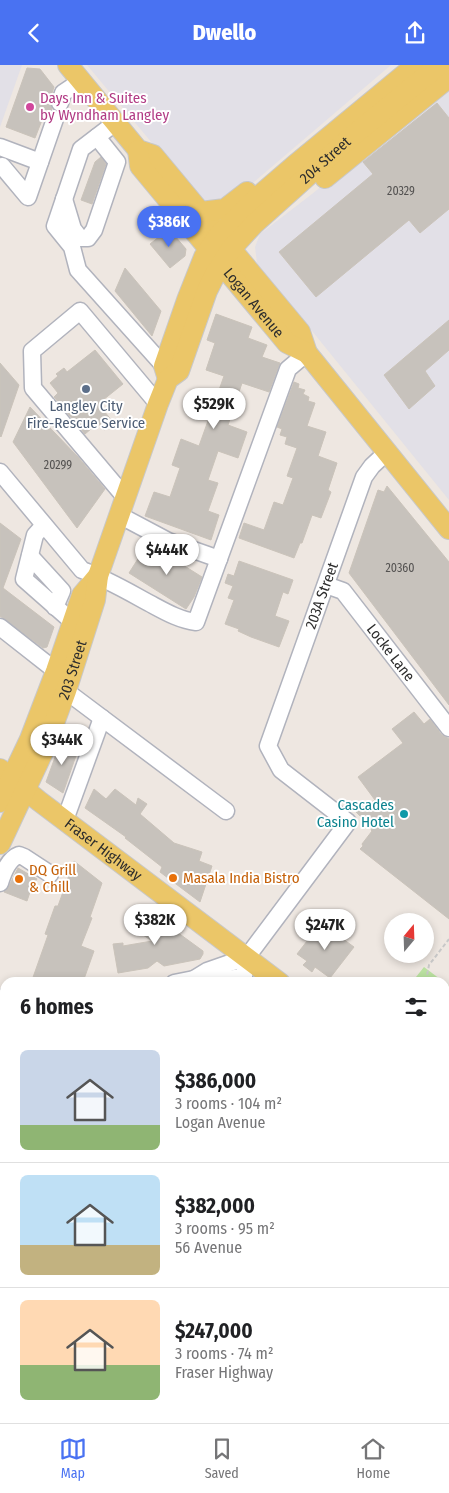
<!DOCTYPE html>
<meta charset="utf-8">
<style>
body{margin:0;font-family:"Fira Sans Condensed",sans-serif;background:#f6f6f6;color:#202124;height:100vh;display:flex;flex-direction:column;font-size:19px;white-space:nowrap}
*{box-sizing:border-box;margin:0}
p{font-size:16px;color:#757577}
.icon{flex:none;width:28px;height:28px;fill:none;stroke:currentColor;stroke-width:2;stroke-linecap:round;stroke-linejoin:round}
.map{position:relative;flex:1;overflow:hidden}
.side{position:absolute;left:0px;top:912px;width:450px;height:446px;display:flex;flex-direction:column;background:#fff;border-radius:15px 15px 0 0;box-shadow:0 2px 8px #0003}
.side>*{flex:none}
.needle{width:32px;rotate:19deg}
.buttons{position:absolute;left:384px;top:848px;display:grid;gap:10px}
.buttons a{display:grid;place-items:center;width:50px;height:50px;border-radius:50%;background:#fff;box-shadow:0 2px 8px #0003;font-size:25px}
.price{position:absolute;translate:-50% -42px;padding:0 11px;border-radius:18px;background:#fff;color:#222;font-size:16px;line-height:32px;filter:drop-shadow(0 1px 2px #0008)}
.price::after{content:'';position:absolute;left:50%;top:30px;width:15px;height:11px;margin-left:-8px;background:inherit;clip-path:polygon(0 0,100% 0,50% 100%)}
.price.current{background:#4972f2;color:#fff}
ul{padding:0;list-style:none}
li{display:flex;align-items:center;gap:15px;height:125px;padding:0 20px}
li+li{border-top:1px solid #e0e0e0}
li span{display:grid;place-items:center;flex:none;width:140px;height:100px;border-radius:8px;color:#555}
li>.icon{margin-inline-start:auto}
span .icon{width:60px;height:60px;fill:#fffc;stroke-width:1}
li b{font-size:21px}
h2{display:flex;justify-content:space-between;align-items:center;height:60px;padding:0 20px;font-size:21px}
header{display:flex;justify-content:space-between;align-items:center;height:65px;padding:0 20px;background:#4972f2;color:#fff;font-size:22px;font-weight:800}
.tabs{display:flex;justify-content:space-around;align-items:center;height:70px;border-top:1px solid #e0e0e0;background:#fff;font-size:14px;color:#757577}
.tabs a{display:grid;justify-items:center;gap:2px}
.tabs .current{color:#4972f2}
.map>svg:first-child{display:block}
.industrial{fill:#e2e0e7}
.green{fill:#bae1a0}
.building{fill:#c7c2bc;stroke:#cac3ba}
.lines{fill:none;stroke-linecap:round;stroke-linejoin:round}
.minor-casing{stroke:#b1b3bd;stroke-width:19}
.major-casing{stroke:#c8c8c8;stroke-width:22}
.path{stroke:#c8c8c8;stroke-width:2;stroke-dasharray:4 2.5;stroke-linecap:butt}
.minor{stroke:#fff;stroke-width:16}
.major{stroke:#ebc668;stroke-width:20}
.hotel-dot{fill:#d1479c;stroke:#fff;stroke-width:2}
.service-dot{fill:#5c6f8a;stroke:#fff;stroke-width:2}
.culture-dot{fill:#0f9aa8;stroke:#fff;stroke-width:2}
.food-dot{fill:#e8710a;stroke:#fff;stroke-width:2}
.labels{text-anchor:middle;stroke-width:4;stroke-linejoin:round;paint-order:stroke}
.number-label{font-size:12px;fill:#545251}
.hotel-label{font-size:15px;fill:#b23c85;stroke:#fff;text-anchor:start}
.street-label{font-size:15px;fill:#2d2d2d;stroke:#fff}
.service-label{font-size:15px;fill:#4e5e75;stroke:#fff}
.culture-label{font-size:15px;fill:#0d838f;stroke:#fff;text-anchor:end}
.food-label{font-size:15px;fill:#c56008;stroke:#fff;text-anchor:start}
</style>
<header><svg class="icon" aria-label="back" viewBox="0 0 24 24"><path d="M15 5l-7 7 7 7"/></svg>Dwello<svg class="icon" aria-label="share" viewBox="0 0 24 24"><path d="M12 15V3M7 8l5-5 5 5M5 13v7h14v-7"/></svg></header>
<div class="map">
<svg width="449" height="1358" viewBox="0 0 449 1358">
<rect width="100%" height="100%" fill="#eee7e1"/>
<g class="industrial">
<polygon points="0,0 22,0 0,62"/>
<polygon points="87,0 391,0 233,135 209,139 197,132"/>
<polygon points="449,17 449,435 257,198 255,182 260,169 312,129"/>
</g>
<g class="green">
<polygon points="424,902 444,917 412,917"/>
<polygon points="445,918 449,921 449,968 445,969"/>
</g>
<g class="building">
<polygon points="27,3 40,4 54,22 50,34 52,44 46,51 44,50 35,73 6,62"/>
<polygon points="437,38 449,53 449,144 420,168 409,155 316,232 279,187 373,109 363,97"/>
<polygon points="101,92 106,99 92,139 81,135 95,97"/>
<polygon points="169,164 186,184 185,191 170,203 150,179"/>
<polygon points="125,203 161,246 152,271 115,226"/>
<polygon points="216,249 252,262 248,273 267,280 262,292 280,298 269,327 242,318 228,360 247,367 238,393 218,386 208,415 218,418 208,446 219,450 211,475 145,451 154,427 170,432 180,403 172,400 181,374 199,381 224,311 206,305 215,278 207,275"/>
<polygon points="449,255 449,285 425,306 435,321 409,344 384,310"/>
<polygon points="95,285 123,319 98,339 114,358 104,365 98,358 85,369 54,332 58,328 50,318 58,311 56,309 64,303 67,307"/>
<polygon points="0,298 19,320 1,372 0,371"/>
<polygon points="294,317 299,319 298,323 305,325 303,329 309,332 308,336 315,338 307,361 326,367 318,391 337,398 328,425 331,427 321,453 312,450 302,478 300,478 294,493 239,473 244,458 264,465 274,437 283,440 293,413 287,411 297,383 285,379 287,372 280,370 282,364 277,362"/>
<polygon points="30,342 78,392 105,424 77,463 13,377"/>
<polygon points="387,421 449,497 449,640 349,508 378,425 384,427"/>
<polygon points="0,458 21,474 3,523 54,562 47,582 43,583 0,551"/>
<polygon points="148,478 202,512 194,532 186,544 129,508"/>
<polygon points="239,496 293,515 288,529 283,527 275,551 289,556 279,582 251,572 238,566 239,564 225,559 234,535 228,533 233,521 225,518 228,509 234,511"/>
<polygon points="414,647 424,659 430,654 441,669 449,674 449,854 360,784 363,781 362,779 372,766 371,765 372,763 355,746 375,735 358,712 403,678 392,664"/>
<polygon points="61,676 79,682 63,728 46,717"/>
<polygon points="94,724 106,734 115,724 136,740 138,733 147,739 140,749 174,778 202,787 199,796 212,801 200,837 160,807 162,802 125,773 126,772 85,743"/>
<polygon points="74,796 102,818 90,852 92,853 81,881 94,886 84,914 57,918 31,918 48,870 45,869 55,841 58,841"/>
<polygon points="18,803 37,814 32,821 27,836 4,827 9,821"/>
<polygon points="144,843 203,886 203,889 200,894 164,901 157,896 148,903 118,908 113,879 123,878 123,881 152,876 130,861"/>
<polygon points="321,858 354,882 330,913 315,902 312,907 303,900 307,896 297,889"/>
</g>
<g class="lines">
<g class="minor-casing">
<g id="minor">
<polyline points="60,38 63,28 81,16"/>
<polyline points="115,58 81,84 55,161 72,182 78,205 164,301"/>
<polyline points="0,82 40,97"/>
<polyline points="2,101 28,132 55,54"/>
<polyline points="64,134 73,164 80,173 88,173 94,165 117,97 97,72"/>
<path d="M 0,407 L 82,505 C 105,513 127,526 149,538 C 164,546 179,555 196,557 L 288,304 L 307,288"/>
<polyline points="125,432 33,323 32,286 80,246 158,339"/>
<polyline points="119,450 168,476 219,494"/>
<polyline points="44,460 35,470 24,514 66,551 73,555"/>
<polyline points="30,491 62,526 55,542"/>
<path id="s1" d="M 326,520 L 343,526 L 449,663"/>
<polyline points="0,562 56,606"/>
<polyline points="66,626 226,746"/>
<polyline points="65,755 102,653"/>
<path d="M 0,818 C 3,808 8,794 19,790 L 24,792 L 50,809"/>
<path id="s2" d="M 194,914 L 207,906 L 247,892 L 348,757 L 281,705 L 268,681 L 364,412 L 372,401 L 386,388"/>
<polyline points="174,918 194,914 204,916"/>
<polyline points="210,918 244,911 247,892"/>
<polyline points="0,933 5,934"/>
<polyline points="445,1047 449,1050"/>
<polyline points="445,1157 449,1160"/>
<polyline points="235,1354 242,1358"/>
<polyline points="423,1354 429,1358"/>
</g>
</g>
<g class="major-casing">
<g id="major">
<polyline points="68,0 138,85 153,90 300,267 307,288 449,464"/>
<path id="s3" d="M 138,85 L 140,101 L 287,278 L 307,288"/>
<polyline points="325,113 447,14 449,8"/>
<polyline points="201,147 225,144 247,127"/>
<polyline points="168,314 164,301 187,235 204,192 219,170 260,130 296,99 416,0"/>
<path id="s4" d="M 0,704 L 39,736 L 280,918"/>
<polyline points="0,737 30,674 56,606 82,530 98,511"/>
<path id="s5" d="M 0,779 L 44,685 L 66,626 L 95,535 L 98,511 L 158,339 L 168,314 L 179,306 L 207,226 L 216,208 L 231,184 L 254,159 L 350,73 L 439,0"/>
<polyline points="445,981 449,980"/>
<polyline points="0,1059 5,1063"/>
<polyline points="0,1078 5,1081"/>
<polyline points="445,1261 449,1264"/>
</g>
</g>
<g class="path">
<polyline points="426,916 429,900 449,874"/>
<polyline points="425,918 426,916 429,918"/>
<polyline points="445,930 449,932"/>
</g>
<use href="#minor" class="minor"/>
<use href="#major" class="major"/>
</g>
<circle class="hotel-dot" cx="30" cy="42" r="5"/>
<circle class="service-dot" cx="86" cy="324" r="5"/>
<circle class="culture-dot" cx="404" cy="749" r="5"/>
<g class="food-dot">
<circle cx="173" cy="813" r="5"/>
<circle cx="19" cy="814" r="5"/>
</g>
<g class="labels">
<g class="number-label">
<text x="401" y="130">20329</text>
<text x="58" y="404">20299</text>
<text x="400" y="507">20360</text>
</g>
<g class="hotel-label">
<text x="40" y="38">Days Inn &amp; Suites<tspan x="40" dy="17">by Wyndham Langley</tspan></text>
</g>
<g class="street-label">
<text dy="5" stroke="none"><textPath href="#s5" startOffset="772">204 Street</textPath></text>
<text dy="5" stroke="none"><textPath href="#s3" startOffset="194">Logan Avenue</textPath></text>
<text dy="5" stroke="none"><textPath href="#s2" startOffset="498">203A Street</textPath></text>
<text dy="5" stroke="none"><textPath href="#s1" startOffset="96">Locke Lane</textPath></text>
<text dy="5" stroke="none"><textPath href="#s5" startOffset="189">203 Street</textPath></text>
<text dy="5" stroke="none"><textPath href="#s4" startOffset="131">Fraser Highway</textPath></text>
</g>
<g class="service-label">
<text x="86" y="346">Langley City<tspan x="86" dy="17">Fire-Rescue Service</tspan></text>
</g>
<g class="culture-label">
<text x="394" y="745">Cascades<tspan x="394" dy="17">Casino Hotel</tspan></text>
</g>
<g class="food-label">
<text x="29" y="810">DQ Grill<tspan x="29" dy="17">&amp; Chill</tspan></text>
<text x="183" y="818">Masala India Bistro</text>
</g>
</g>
</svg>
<div class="buttons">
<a><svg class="needle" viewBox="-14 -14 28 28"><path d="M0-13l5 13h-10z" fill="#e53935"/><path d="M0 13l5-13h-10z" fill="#757577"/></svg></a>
</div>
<b class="price current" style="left:169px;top:183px">$386K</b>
<b class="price" style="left:214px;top:365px">$529K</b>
<b class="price" style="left:167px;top:511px">$444K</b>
<b class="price" style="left:62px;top:701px">$344K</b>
<b class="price" style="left:155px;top:881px">$382K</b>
<b class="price" style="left:325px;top:886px">$247K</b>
<section class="side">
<h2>6 homes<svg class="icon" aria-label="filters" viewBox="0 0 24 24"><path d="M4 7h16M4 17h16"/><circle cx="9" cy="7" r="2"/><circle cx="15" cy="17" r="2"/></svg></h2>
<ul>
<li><span style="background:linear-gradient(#c9d6e8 75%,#8fb573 0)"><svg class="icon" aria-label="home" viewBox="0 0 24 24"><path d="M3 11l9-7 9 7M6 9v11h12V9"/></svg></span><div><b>$386,000</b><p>3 rooms · 104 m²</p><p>Logan Avenue</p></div></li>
<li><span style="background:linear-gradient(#bfe0f5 70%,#c2b280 0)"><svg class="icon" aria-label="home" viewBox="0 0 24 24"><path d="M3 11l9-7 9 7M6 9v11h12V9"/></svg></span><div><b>$382,000</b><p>3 rooms · 95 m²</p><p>56 Avenue</p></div></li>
<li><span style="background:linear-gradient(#ffd9b3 65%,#8fb573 0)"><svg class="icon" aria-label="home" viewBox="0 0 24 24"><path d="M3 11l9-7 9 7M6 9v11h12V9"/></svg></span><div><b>$247,000</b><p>3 rooms · 74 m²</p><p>Fraser Highway</p></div></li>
</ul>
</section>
</div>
<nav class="tabs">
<a class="current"><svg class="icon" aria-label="map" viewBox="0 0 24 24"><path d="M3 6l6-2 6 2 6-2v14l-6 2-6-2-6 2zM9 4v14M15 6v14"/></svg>Map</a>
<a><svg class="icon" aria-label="saved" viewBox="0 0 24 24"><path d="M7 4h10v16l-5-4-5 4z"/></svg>Saved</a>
<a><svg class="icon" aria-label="home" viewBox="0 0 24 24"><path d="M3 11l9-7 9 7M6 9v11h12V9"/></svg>Home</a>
</nav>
